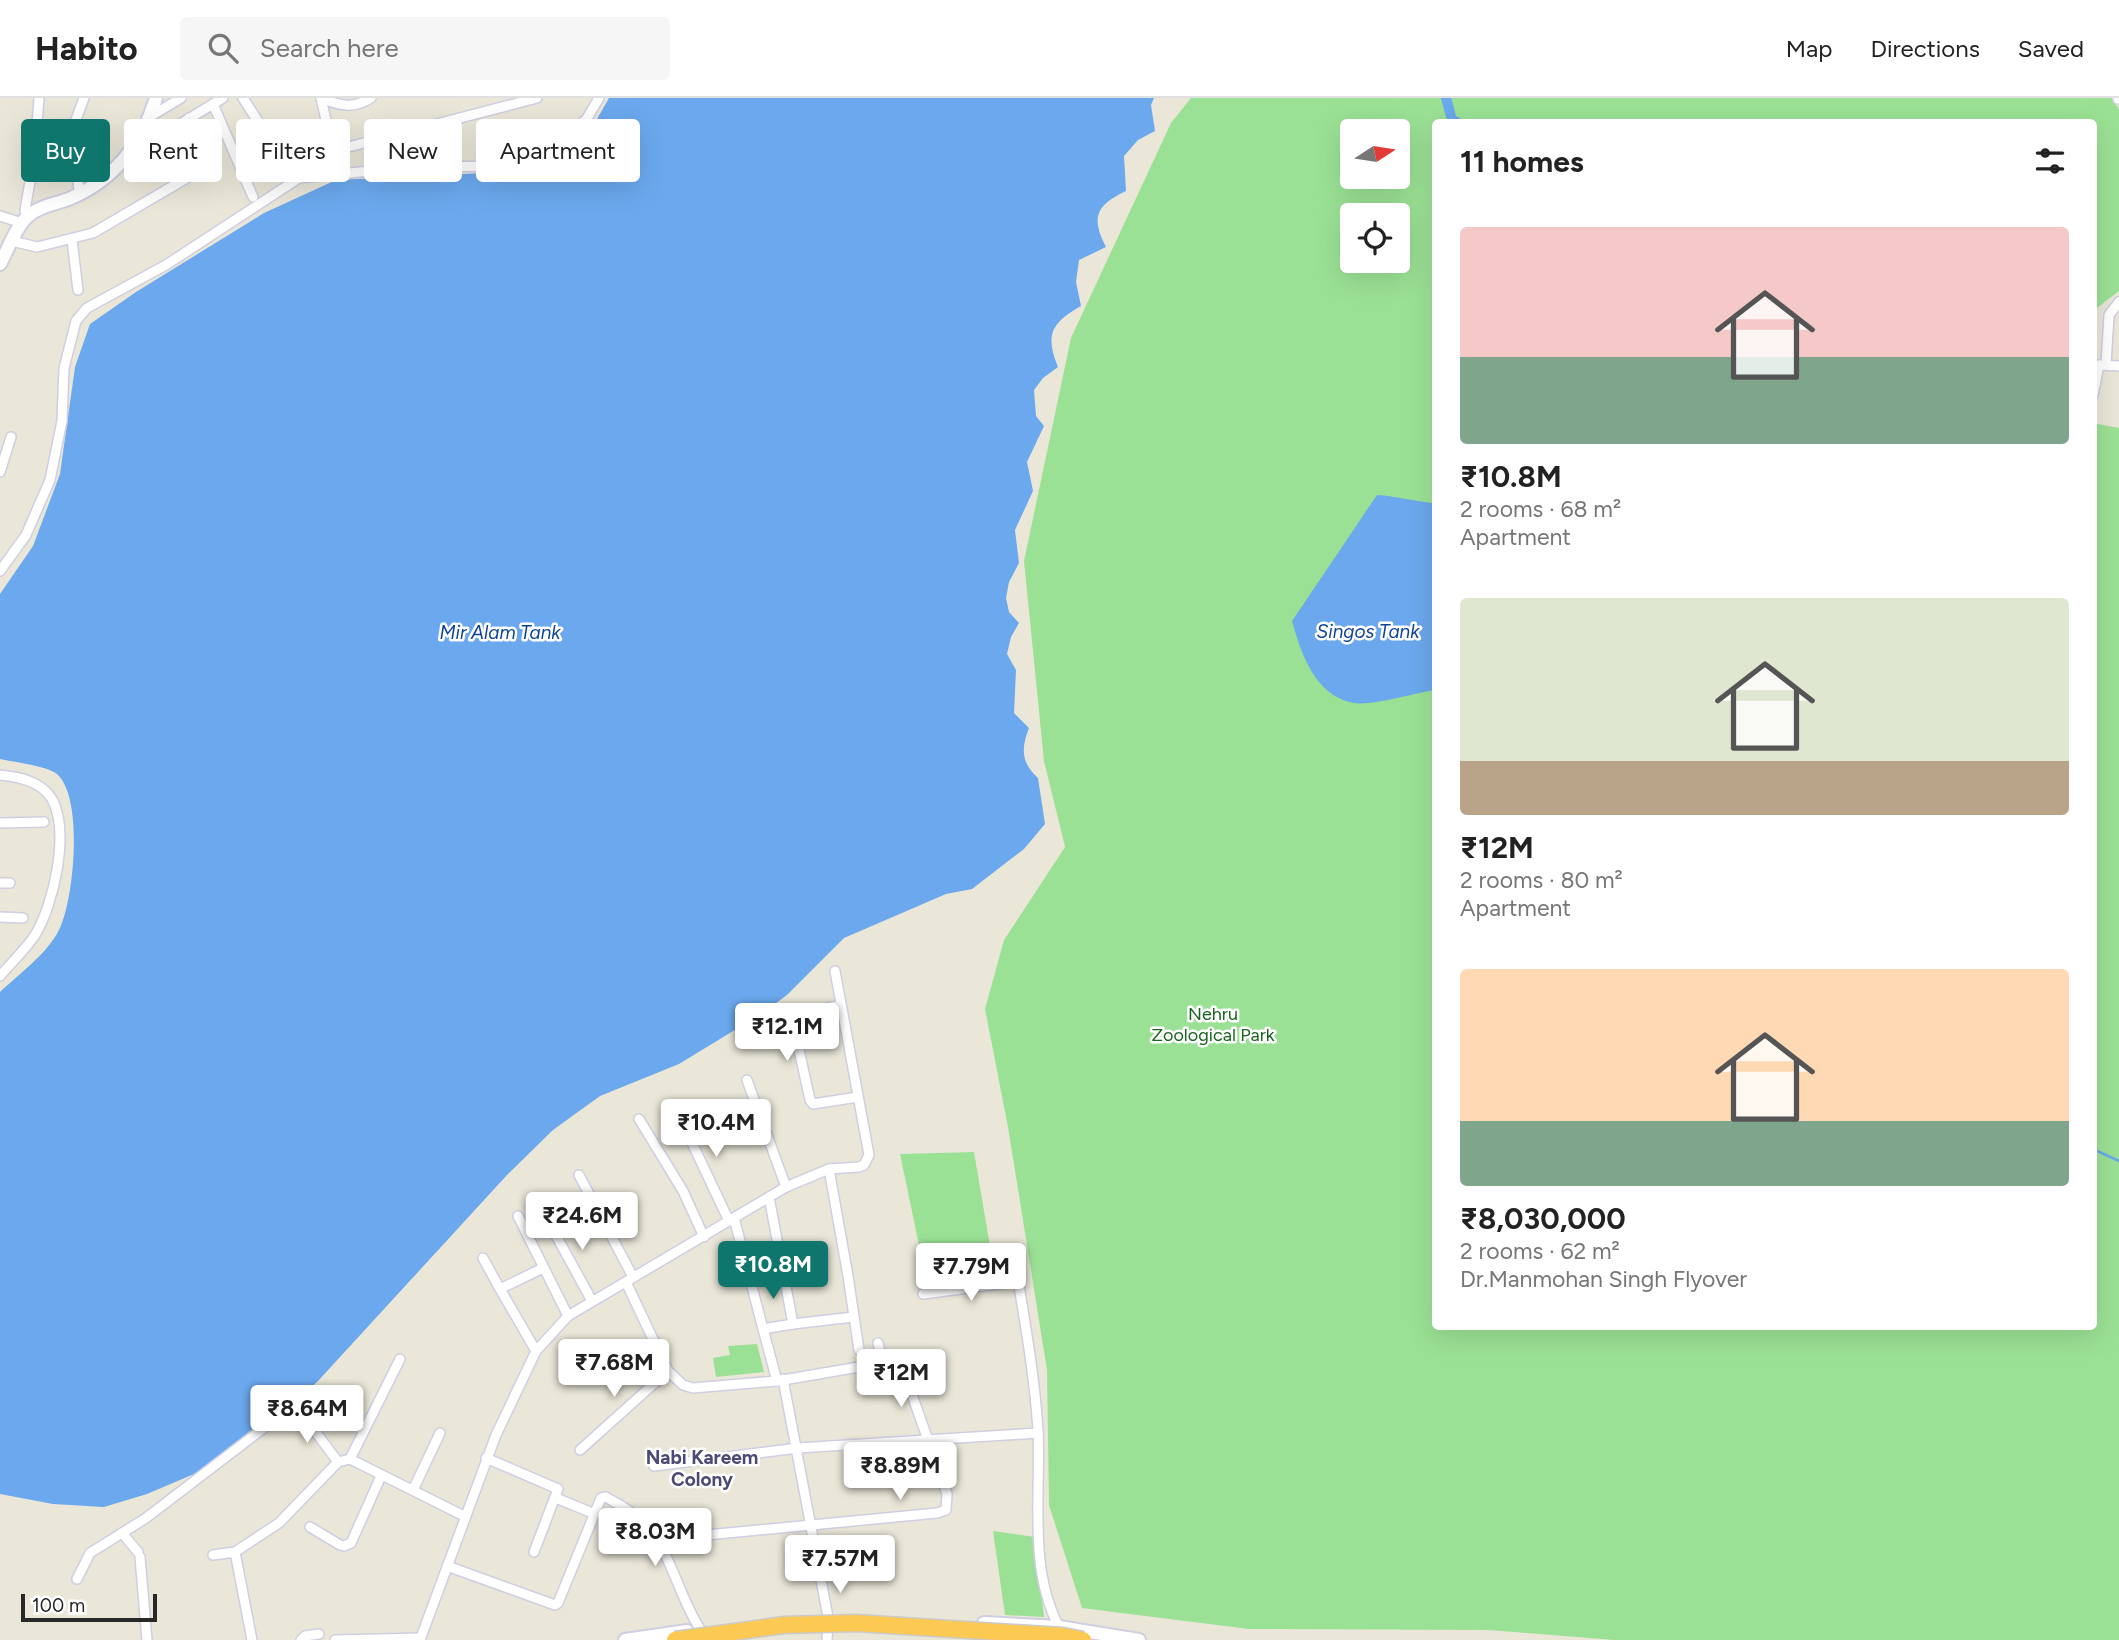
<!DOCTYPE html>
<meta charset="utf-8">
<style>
body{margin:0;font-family:Figtree,sans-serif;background:#f6f6f6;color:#222;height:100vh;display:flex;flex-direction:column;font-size:26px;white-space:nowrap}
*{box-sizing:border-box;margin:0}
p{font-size:23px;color:#767676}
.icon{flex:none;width:38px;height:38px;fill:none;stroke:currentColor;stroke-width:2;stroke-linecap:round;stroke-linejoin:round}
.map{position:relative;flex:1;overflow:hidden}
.panel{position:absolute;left:1432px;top:21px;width:665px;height:1211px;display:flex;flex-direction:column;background:#fff;border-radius:7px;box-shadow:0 7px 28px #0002}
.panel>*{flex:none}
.guide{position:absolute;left:21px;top:21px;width:665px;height:63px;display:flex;gap:14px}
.needle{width:46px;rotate:78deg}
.fabs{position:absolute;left:1340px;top:21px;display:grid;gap:14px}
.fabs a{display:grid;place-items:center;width:70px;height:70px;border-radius:7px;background:#fff;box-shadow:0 7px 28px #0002;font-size:35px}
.scale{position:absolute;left:21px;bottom:18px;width:136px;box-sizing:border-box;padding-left:7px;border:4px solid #282828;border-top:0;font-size:19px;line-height:24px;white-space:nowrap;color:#282828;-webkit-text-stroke:5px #fff;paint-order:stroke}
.price{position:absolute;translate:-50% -60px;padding:0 16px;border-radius:7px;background:#fff;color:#222;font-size:23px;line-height:46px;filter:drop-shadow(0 2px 4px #0008)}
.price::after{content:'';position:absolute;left:50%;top:42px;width:21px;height:16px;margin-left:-10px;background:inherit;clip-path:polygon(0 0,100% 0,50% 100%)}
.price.selected{background:#0f766e;color:#fff}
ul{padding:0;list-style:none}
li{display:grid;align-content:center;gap:14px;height:371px;padding:0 28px}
li span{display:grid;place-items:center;height:217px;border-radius:7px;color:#555}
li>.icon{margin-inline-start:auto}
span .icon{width:126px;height:126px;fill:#fffc;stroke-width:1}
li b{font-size:30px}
h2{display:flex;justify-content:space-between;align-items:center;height:84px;padding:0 28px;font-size:30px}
.tag{padding:0 24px;border-radius:7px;background:#fff;box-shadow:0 7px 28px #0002;font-size:24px;line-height:63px}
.tag.selected{background:#0f766e;color:#fff}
header{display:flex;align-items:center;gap:42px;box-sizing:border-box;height:98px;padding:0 35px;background:#fff;border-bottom:2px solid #e0e0e0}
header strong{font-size:33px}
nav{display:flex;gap:38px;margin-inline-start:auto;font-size:24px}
.search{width:490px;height:63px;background:#f6f6f6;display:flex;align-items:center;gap:18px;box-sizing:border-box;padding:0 24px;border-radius:7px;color:#767676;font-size:26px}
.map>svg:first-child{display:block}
.green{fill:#9be195;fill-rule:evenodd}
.water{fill:#6ba8ed}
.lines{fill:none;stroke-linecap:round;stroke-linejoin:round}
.stream{stroke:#6ba8ed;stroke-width:2.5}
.canal{stroke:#6ba8ed;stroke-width:10}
.street-casing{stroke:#d0cee1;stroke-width:12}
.secondary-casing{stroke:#d0cee1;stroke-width:16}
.street{stroke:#fff;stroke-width:9}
.secondary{stroke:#fff;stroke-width:12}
.highway-bridge-casing{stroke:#cbcbcb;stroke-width:19;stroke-linecap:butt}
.highway-bridge{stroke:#fcc952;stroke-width:16}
.labels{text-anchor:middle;stroke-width:5;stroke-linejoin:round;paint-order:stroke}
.park-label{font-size:18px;fill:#1a631e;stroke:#fff}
.water-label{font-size:19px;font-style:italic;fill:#0e4395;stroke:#fff}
.neighbourhood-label{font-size:19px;font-weight:bold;fill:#4d4977;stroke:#fff}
</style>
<header>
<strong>Habito</strong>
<div class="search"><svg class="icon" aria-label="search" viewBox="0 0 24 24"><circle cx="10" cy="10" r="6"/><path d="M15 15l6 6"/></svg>Search here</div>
<nav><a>Map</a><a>Directions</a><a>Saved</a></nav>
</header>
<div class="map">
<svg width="2119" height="1542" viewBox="0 0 2119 1542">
<rect width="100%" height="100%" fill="#eae7d9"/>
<g class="green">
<path d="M 1191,0 L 2112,0 L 2119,12 L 2119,193 L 2093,213 L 2093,24 L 1435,24 L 1435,1228 L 2093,1228 L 2093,325 L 2119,330 L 2119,1542 L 1614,1542 L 1488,1532 L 1249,1531 L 1082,1510 L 1049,1407 L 1047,1272 L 1008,1029 L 985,911 L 1004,842 L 1065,749 L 1044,663 L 1024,463 L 1071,240 L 1171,25 ZM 1353,33 L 1398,33 L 1398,79 L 1353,79 ZM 1353,117 L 1398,117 L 1398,163 L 1353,163 Z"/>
<polygon points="974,1054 991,1154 923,1166 900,1056"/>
<polygon points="757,1246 764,1274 716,1279 713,1260 730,1257 728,1248"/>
<polygon points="993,1433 1035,1439 1044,1519 1005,1517"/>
</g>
<g class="water">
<path d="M 609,0 L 1154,0 L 1151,7 L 1155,33 L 1138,42 L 1124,58 L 1126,93 C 1097,107 1090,118 1106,149 L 1079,162 L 1076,184 L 1081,208 C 1051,225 1045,237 1058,269 L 1043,280 L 1034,292 L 1036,318 L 1044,328 L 1027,364 L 1033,393 L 1015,432 L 1019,465 L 1009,484 L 1006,500 L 1009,514 L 1019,525 L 1011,539 L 1007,556 L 1016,572 L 1014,615 L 1029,630 C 1021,650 1021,665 1038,680 L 1045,726 L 1024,751 L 972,791 L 946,796 L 844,840 L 787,897 L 761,916 L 679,966 L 600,998 L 553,1032 L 507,1077 L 318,1283 L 268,1329 L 194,1376 L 147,1396 L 104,1409 L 53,1406 L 0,1396 L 0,894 C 19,876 47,856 59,832 C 74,802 84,700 57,676 C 48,668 13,664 0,661 L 0,496 L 33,448 L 60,376 L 75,269 L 90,226 L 136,194 L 264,115 L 336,82 L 525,73 L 560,48 L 593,28 Z"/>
<path d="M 1377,397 C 1396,398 1413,403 1432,405 L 1435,401 L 1435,592 C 1415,595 1372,608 1354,605 C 1316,599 1301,556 1292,523 Z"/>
</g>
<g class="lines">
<polyline class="stream" points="2093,1051 2119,1063"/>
<polyline class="canal" points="1446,0 1452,22 1457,24"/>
<g class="street-casing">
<g id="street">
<polyline points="243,0 291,75"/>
<polyline points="321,0 333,53 537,0"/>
<path d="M 321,0 C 339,8 354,11 371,0"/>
<polyline points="2118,1 2119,1"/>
<polyline points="213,6 253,99"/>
<polyline points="151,18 181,0"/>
<polyline points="129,57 223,0"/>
<polyline points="80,96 70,38 84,0"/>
<polyline points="0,118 22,125"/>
<polyline points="27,119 25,112 35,55 39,0"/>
<polyline points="72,142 78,192"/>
<polyline points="12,143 37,149 93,135 202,71 206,67 206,61 189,20"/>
<polyline points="2100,267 2119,268"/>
<polyline points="2106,267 2109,217 2119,204"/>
<polyline points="2093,297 2099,267"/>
<polyline points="0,374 11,339"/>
<polyline points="0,473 26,437 50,382 62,323 64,270 76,223 87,210 166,167 299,80 410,69 520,68 586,22 599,0"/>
<path d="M 0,677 C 19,679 41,683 52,701 C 70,734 54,806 35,837 C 26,851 11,865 0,878"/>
<polyline points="0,725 44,724"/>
<polyline points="0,785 10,785"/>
<polyline points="0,819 23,820"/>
<polyline points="841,907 799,916 794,929 810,1002 813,1006 858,999"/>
<polyline points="747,982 786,1089"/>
<polyline points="677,1013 729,1123"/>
<polyline points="639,1021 683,1093 704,1139"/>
<polyline points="829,1071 848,1178 859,1252"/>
<polyline points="579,1077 633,1179"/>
<polyline points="769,1099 793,1226 763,1231 777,1283"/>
<polyline points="518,1118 568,1218"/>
<polyline points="546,1119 592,1203"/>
<polyline points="734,1120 763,1231"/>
<polyline points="483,1160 500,1191"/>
<polyline points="626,1184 668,1273 683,1287 693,1290 777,1283 865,1268 884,1270 878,1245"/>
<path d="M 923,1196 L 1014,1184 L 1019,1188 C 1027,1236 1035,1284 1038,1332 C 1041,1397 1028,1470 1059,1529"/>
<polyline points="793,1226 853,1219"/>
<polyline points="536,1253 500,1191 543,1170"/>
<polyline points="783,1281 828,1519 827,1542"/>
<polyline points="580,1352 668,1273"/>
<polyline points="486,1360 558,1391 534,1454"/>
<polyline points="350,1361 464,1418"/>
<polyline points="654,1368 798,1350 1038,1335"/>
<polyline points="413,1392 440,1335"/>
<polyline points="556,1400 595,1416"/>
<polyline points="310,1429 340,1447 344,1448 351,1445 381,1378"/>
<polyline points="122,1435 138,1454"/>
<polyline points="696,1438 937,1415 946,1412 947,1396 904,1274 884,1270"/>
<polyline points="235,1454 252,1542"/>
<polyline points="213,1457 235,1454 279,1425 338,1364 350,1361 400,1261"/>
<polyline points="140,1459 147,1542"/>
<path d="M 447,1468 L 555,1507 L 558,1505 L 601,1400 L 606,1399 C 621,1408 639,1417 650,1432 C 673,1462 680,1500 700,1531"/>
<polyline points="77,1481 90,1455 146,1420 295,1306 338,1364"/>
<polyline points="301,1542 305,1538 319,1536"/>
<polyline points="335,1542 421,1540"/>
<polyline points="420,1542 496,1337 536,1253 568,1218 786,1089 829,1071 859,1069 864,1067 869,1057 835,873"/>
</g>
</g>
<g class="secondary-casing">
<g id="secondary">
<path d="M 0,166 C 8,152 15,130 27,119 C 38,108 57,106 71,100 C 115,81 142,45 156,0"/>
<polyline points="984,1525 1059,1529 1139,1542"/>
<polyline points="625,1542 687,1533"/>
</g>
</g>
<use href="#street" class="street"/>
<use href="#secondary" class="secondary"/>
<g class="highway-bridge-casing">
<polyline id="highway-bridge" points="675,1542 784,1527 856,1525 1063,1538 1083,1542"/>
</g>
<use href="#highway-bridge" class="highway-bridge"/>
</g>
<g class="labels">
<g class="park-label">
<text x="1213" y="922">Nehru<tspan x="1213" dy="21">Zoological Park</tspan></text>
</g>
<g class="water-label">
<text x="1368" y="540">Singos Tank</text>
<text x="500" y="541">Mir Alam Tank</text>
</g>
<g class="neighbourhood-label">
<text x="702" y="1366">Nabi Kareem<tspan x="702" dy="22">Colony</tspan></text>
</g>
</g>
</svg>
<div class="fabs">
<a><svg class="needle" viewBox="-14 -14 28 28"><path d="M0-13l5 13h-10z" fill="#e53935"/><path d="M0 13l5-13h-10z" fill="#767676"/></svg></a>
<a><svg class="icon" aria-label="locate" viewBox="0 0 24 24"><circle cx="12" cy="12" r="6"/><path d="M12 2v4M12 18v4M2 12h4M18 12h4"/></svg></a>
</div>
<div class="scale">100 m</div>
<b class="price" style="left:787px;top:965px">₹12.1M</b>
<b class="price" style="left:716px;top:1061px">₹10.4M</b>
<b class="price" style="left:582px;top:1154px">₹24.6M</b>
<b class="price selected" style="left:773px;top:1203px">₹10.8M</b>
<b class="price" style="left:971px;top:1205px">₹7.79M</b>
<b class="price" style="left:614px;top:1301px">₹7.68M</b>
<b class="price" style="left:901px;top:1311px">₹12M</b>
<b class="price" style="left:307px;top:1347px">₹8.64M</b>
<b class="price" style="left:900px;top:1404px">₹8.89M</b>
<b class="price" style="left:655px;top:1470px">₹8.03M</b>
<b class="price" style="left:840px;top:1497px">₹7.57M</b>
<div class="guide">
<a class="tag selected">Buy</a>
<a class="tag">Rent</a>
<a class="tag">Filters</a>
<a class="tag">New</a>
<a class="tag">Apartment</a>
</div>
<section class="panel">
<h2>11 homes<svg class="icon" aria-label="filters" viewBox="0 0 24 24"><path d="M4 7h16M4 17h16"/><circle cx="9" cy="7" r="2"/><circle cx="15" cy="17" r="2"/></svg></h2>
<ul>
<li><span style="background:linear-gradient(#f6c9c9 60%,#7fa58c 0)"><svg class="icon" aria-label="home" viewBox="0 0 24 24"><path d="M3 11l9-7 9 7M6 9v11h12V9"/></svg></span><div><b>₹10.8M</b><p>2 rooms · 68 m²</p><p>Apartment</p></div></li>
<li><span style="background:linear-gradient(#dfe7d0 75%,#b9a48a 0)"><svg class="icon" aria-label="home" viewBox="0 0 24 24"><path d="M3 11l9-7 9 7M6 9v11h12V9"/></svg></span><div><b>₹12M</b><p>2 rooms · 80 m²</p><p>Apartment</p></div></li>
<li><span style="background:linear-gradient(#ffd9b3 70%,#7fa58c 0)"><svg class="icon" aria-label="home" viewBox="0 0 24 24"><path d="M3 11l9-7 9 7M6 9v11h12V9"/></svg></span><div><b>₹8,030,000</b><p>2 rooms · 62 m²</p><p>Dr.Manmohan Singh Flyover</p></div></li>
</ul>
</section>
</div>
